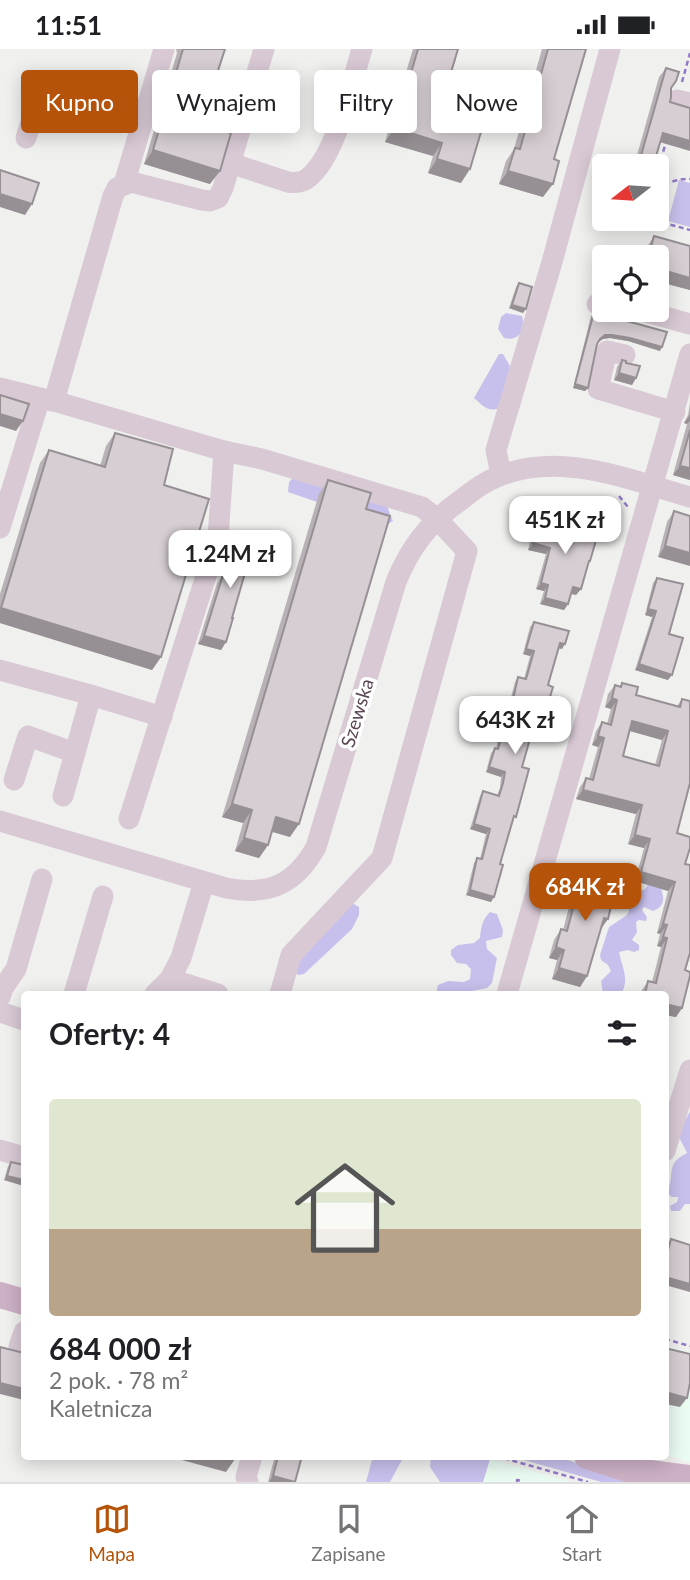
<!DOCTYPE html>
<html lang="pl">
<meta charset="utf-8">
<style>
body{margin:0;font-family:Lato,sans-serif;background:#f6f6f6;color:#202124;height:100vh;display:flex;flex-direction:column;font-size:26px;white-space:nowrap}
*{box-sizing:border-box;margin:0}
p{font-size:23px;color:#757577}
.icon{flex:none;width:38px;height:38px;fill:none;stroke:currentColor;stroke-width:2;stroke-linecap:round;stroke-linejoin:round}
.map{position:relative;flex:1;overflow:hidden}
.panel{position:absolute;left:21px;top:942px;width:648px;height:469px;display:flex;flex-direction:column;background:#fff;border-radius:7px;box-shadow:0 4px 18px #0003}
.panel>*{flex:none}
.guide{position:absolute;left:21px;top:21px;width:649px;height:63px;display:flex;gap:14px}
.needle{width:46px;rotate:253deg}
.buttons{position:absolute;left:592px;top:105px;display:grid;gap:14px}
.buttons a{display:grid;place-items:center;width:77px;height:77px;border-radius:7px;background:#fff;box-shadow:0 4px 18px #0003;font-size:35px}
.price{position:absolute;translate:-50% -60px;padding:0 16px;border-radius:14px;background:#fff;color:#222;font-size:23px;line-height:46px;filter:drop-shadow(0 2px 4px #0008)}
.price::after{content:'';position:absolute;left:50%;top:42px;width:21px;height:16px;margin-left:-10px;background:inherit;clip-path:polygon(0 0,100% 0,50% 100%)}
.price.on{background:#b45309;color:#fff}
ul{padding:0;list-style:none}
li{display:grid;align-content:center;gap:14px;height:371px;padding:0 28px}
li+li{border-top:2px solid #e0e0e0}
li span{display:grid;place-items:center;height:217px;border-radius:7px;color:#555}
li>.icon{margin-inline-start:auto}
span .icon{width:126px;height:126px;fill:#fffc;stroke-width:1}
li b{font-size:30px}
h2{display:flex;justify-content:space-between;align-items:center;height:84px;padding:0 28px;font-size:30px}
.pill{padding:0 24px;border-radius:7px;background:#fff;box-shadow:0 4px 18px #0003;font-size:24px;line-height:63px}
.pill.on{background:#b45309;color:#fff}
.status{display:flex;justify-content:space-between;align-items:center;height:49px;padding:0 35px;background:#fff;direction:ltr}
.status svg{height:19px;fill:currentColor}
.tab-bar{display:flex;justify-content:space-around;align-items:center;height:98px;border-top:2px solid #e0e0e0;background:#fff;font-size:19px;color:#757577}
.tab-bar a{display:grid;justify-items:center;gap:4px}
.tab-bar .on{color:#b45309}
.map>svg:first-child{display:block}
.commercial{fill:#eafbf2}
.green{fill:#c8c0ec}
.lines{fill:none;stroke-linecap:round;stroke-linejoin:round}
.path{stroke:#927ac8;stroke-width:2.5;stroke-dasharray:5 3.5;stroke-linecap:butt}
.minor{stroke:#d8c9d4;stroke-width:21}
.major{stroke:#ccb0c4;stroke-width:26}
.wall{fill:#b8b1b5;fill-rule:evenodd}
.shaded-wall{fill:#969094}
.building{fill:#d6ced3;stroke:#969094;stroke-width:2;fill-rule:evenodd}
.labels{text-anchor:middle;stroke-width:7;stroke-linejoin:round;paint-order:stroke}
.street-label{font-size:19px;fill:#5b4856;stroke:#fff}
</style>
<div class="status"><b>11:51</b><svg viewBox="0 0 49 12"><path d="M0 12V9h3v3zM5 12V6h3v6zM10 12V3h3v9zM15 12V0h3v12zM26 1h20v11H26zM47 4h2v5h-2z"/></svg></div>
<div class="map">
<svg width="690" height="1433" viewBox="0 0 690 1433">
<rect width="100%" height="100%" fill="#f0f1ef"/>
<g class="commercial">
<polygon points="665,1296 690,1303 690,1413 665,1406"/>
<polygon points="490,1410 571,1433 483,1433"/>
</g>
<g class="green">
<polygon points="679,131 690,134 690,178 668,172"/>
<path d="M 506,264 L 522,267 C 526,280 519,293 504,289 L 498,280 L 501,268 Z"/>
<path d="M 499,305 L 503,305 L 510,317 L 499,359 C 488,364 482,356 474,349 Z"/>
<polygon points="293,429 386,455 393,472 380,480 317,453 288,443 289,433"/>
<path d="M 651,831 L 659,832 C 662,845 669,856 653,862 L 644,858 L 642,861 L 647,868 L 646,872 L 639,871 L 636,873 L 637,883 L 632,891 L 639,896 L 639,901 L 634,903 L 628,901 L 619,903 C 622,918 630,931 621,945 L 603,945 L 601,932 L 611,922 L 608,916 L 601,911 L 600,906 L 609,878 L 627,866 L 636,844 L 645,840 Z"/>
<polygon points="352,854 359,858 359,866 352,880 304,925 298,926 295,923 302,905"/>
<path d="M 490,863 L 497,865 L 503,881 L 502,888 L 486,892 L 487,900 L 497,909 L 492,934 L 487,939 L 472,942 L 473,945 L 436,945 L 438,936 L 448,932 L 464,933 L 470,930 L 471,920 L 466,915 L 457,914 L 451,906 L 451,901 L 458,896 L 474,894 L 480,889 C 481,878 482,871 490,863 Z"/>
<path d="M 690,1062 L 690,1155 L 685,1155 L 680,1162 L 671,1162 L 670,1157 L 677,1153 L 678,1148 L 672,1148 L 666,1144 C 677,1126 663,1116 687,1104 L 678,1086 Z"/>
<polygon points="373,1407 404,1407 390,1433 366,1433"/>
<polygon points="431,1407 481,1407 490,1410 483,1433 440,1433 430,1418"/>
<polygon points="510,1407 555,1407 636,1433 601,1433"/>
</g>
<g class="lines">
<g class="path">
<polyline points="682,33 690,4"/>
<polyline points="656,127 666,93"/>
<path d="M 656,137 C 667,135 679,129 690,130"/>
<polyline points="656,167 668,175 690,181"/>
<polyline points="619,447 628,458"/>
<polyline points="665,1290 690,1297"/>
<polyline points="496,1407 588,1433"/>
<polyline points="517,1433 517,1431 523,1432"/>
</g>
<g class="minor">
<polyline points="264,0 223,139 218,149 210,152 202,151 131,133 117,139 113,147 54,352 224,402 262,410 422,458 437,470 467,502 382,809 291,906 280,945"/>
<polyline points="677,51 690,54"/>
<polyline points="26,89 35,60 43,47 60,42 144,67"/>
<path d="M 230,114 L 288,133 C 295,134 302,134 308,129 C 337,106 351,35 362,0"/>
<polyline points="124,135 164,0"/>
<polyline points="597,255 604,257"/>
<polyline points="639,261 690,275"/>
<polyline points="625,306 607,302 598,340 675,363"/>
<polyline points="0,339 52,352"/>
<polyline points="501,426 496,401 552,213 610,0"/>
<polyline points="0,479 40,349"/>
<polyline points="0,621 91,646"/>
<polyline points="14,731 28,687 75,704"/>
<polyline points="63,747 91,646 162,668"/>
<polyline points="129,770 218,489 224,402"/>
<path d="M 0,772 L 226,839 C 268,847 295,836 316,798 L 396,533 C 410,498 430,472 461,451 C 472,442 484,433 497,428 C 561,401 628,431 690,448"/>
<polyline points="170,930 218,945"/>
<polyline points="74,945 103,847"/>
<polyline points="155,945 170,930 181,909 204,833"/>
<polyline points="507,945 690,305"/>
<polyline points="0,948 3,939 16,920 42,830"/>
<polyline points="0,963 24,971"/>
<polyline points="0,1101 24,1108"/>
<polyline points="665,1102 690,1021"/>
<polyline points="19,1297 24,1283"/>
<polyline points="248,1433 246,1428 252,1407"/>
</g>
<g class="major">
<polyline points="0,1246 24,1253"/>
<polyline points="587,1407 634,1422 659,1433"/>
<polyline points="642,1423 690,1429"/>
</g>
</g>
<g class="wall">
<polygon points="176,0 225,0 205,47 198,45 190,71 210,135 144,115 177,4"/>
<polygon points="413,0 458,0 437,70 461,134 428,124 433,107 385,93"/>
<polygon points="542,0 586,0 543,148 499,135 506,112 514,100"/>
<polygon points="666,19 671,39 660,93 653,117 634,117 659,28"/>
<polygon points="654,187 690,241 656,232 656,208 644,208 647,198"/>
<polygon points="519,234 523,264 509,259 516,238"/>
<polygon points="594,263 660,302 628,292 610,289 603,290 598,293 597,295 588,339 585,342 573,339 591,267"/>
<polygon points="622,311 626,314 636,329 632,336 614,331 617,318"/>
<polygon points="690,354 690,431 673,426 687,375 684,374 688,366"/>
<polygon points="115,384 164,436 161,608 152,621 0,574 0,545 40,414 49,401 100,417 106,397"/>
<polygon points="328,431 366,460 290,788 272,783 268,796 259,809 235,802 243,774 222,768 319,445"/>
<polygon points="674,462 690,467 658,508 667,473"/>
<polygon points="539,468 587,517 581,540 576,546 571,545 568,555 564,561 540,555 544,542 536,540 546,505 528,501 534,474"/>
<polygon points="238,485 226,593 221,601 198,595 217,534 223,526 233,493"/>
<polygon points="657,529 669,585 668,631 635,621 652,568 645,566 653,534"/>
<polygon points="534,573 562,600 559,599 548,636 546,655 543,655 535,677 533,677 522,718 513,773 502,808 491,853 466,846 474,814 477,809 480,810 486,785 470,780 480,747 483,742 497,746 500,739 501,728 486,723 491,704 495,699 496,700 498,691 502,686 507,688 515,662 508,660 515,633 518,628 524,630 530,607 523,605 530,578"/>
<path d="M 622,634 L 636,646 L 677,657 L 682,650 L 677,784 L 685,815 L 685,921 L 682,959 L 676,968 L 665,966 L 665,945 L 641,945 L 642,941 L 648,932 L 652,933 L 661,898 L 657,897 L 660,885 L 657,884 L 668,842 L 635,832 L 644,799 L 628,795 L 636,765 L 576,750 L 580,738 L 586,729 L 589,730 L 598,698 L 592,696 L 596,682 L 602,673 L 607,675 L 611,660 L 605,658 L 608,645 L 615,636 L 620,637 ZM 630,682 L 662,691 L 655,716 L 623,707 Z"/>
<polygon points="577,823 607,851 601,880 587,927 580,938 552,930 557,911 549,909 554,891 561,880 563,881 569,858 564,857 570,833"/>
<polygon points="11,1113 24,1116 24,1137 4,1131 8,1117"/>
<polygon points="671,1190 665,1236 665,1201 666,1197"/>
<polygon points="275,1407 302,1407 295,1433 268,1433"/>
</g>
<g class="shaded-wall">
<polygon points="203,30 214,34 205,47 193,44"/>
<polygon points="395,79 442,94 433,107 385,93"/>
<polygon points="663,84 690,92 690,102 656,92"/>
<polygon points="153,101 220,122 210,135 144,115"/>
<polygon points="437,110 470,120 461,134 428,124"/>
<polygon points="508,122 553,135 543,148 499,135"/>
<polygon points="0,145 32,155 25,166 0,158"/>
<polygon points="656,219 690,229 690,241 656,232"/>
<polygon points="601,239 604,240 604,244 598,242"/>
<polygon points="512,256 526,260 523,264 509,259"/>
<polygon points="605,286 612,286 630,289 662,298 660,302 628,292 610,289 603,290 597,294 600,290"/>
<polygon points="619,324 636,329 632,336 614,331"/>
<polygon points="575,335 588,339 585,342 573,339"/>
<polygon points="0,365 23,372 16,382 0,377"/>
<polygon points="690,366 690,372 687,375 684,374"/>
<polygon points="680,417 690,419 690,431 673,426"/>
<polygon points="533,494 550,499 546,505 528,501"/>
<polygon points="665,497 690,504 690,517 658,508"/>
<polygon points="541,534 548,536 544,542 536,540"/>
<polygon points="573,538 581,540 576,546 569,544"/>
<polygon points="545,549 568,555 564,561 540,555"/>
<polygon points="1,559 161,608 152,621 0,574 0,560"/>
<polygon points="648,560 656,562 652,568 645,566"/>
<polygon points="204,587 226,593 221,601 198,595"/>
<polygon points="560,594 565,595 562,600 557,599"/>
<polygon points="526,600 534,602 530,607 523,605"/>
<polygon points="639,615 672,626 668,631 635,621"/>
<polygon points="612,649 617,651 611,660 605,658"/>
<polygon points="512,655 518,657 515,662 508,660"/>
<polygon points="632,672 668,682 662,691 626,681"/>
<polygon points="598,687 604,689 598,698 592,696"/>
<polygon points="489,718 505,723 501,728 486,723"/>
<polygon points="583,741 642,756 636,765 576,750"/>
<polygon points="232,755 252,761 243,774 222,768"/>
<polygon points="276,768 299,775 290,788 267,781"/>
<polygon points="474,775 490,780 486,785 470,780"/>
<polygon points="635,786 650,790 644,799 628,795"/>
<polygon points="244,789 268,796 259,809 235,802"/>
<polygon points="641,823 675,833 668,842 635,832"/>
<polygon points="470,841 494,848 491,853 466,846"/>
<polygon points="571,846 576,848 569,858 564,857"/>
<polygon points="604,869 608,870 601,880"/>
<polygon points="663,875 667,876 660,885 657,884"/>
<polygon points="663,888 667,889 661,898 657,897"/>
<polygon points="556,898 564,901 557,911 549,909"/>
<polygon points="559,919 587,927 580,938 552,930"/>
<polygon points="665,955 682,959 676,968 665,966"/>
<polygon points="7,1127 24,1131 24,1137 4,1131"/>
<polygon points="665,1228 690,1235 690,1243 665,1236"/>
<polygon points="0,1334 24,1340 24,1351 0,1345"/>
<polygon points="665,1343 687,1349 680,1358 665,1355"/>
<polygon points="167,1407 225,1407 235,1410 226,1423"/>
<polygon points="273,1427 295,1433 269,1433"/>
</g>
<g class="building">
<polygon points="183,0 225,0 214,34 203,30 190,71 231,84 220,122 153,101"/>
<polygon points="418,0 458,0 437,70 481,83 470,120 437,110 442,94 395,79"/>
<polygon points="548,0 586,0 554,110 559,112 553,135 508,122 515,99 520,100"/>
<polygon points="666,19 679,23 676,32 671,39 671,48 670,53 690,59 690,92 663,84 653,117 638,117"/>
<polygon points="0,121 39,134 32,155 0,145"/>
<polygon points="654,187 690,197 690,229 656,219 656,208 648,208"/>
<polygon points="604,229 604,240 601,239"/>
<polygon points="519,234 532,238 526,260 512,256"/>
<polygon points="594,263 667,283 662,298 630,289 612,286 605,286 600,290 597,295 588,339 575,335"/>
<polygon points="622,311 626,312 626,314 640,317 636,329 619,324"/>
<polygon points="0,346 29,355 23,372 0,365"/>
<polygon points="690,381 690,419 680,417"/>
<polygon points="115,384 173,400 164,436 209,450 161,608 1,559 49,401 105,418"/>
<polygon points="328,431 371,444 366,460 390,467 299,775 276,768 268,796 244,789 252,761 232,755"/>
<polygon points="674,462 690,467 690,504 665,497"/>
<polygon points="539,468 575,476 575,474 599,481 590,512 589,512 581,540 573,538 568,555 545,549 548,536 541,534 550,499 533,494"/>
<polygon points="238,485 255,489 232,569 233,569 226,593 204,587 223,526 226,527"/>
<polygon points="657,529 683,535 669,585 683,589 672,626 639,615 656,562 648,560"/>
<polygon points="534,573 569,582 565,595 560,594 548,636 553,638 549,651 545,649 538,672 535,672 522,718 529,720 516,768 514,767 502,808 500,815 503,816 494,848 470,841 477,809 482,810 490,780 474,775 483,742 499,747 503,734 505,723 489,718 495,699 498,700 502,686 509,688 518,657 512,655 518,628 526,630 534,602 526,600"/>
<path d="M 622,634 L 638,638 L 636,646 L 680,658 L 682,650 L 690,652 L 690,734 L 677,784 L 690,788 L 690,799 L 685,815 L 690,816 L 690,904 L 685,921 L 690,923 L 690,927 L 682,959 L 665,955 L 665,945 L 645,945 L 648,932 L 656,934 L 667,889 L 663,888 L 667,876 L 663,875 L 675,833 L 641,823 L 650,790 L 635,786 L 642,756 L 583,741 L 586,729 L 593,731 L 604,689 L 598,687 L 602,673 L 611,676 L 617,651 L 612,649 L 615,636 L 621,638 ZM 632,672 L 668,682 L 659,717 L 623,707 Z"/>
<polygon points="577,823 612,832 607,851 612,853 608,870 604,869 587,927 559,919 564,901 556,898 561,880 567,882 576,848 571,846"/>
<polygon points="11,1113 24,1116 24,1131 7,1127"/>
<polygon points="671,1190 690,1196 690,1235 665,1228 665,1212"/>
<polygon points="0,1298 24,1304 24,1340 0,1334"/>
<polygon points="665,1299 690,1305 690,1334 687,1349 665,1343"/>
<polygon points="278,1407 302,1407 295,1433 273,1427"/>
</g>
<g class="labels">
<g class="street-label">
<text transform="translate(357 664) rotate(-73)" y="7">Szewska</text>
</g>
</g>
</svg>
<div class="buttons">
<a><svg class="needle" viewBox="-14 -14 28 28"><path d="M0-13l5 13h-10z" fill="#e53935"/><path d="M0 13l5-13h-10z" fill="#757577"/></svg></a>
<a><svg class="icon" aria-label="locate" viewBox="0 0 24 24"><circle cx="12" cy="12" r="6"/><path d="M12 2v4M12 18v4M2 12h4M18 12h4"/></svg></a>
</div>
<b class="price" style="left:565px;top:507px">451K zł</b>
<b class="price" style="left:230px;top:541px">1.24M zł</b>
<b class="price" style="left:515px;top:707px">643K zł</b>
<b class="price on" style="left:585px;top:874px">684K zł</b>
<div class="guide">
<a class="pill on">Kupno</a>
<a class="pill">Wynajem</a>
<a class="pill">Filtry</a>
<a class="pill">Nowe</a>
</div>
<section class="panel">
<h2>Oferty: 4<svg class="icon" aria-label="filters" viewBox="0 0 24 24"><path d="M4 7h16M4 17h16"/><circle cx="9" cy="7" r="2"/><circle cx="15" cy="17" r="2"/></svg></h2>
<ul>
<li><span style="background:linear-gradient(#dfe7d0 60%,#b9a48a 0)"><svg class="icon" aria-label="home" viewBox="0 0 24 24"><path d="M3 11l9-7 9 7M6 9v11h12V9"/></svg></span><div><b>684 000 zł</b><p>2 pok. · 78 m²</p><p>Kaletnicza</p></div></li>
</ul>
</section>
</div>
<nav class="tab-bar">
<a class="on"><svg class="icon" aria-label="map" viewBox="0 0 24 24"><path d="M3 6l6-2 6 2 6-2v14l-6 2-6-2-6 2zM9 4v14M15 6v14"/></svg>Mapa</a>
<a><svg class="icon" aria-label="saved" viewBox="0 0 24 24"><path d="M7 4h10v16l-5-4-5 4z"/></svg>Zapisane</a>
<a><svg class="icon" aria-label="home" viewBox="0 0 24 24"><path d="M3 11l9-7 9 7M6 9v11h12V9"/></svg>Start</a>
</nav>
